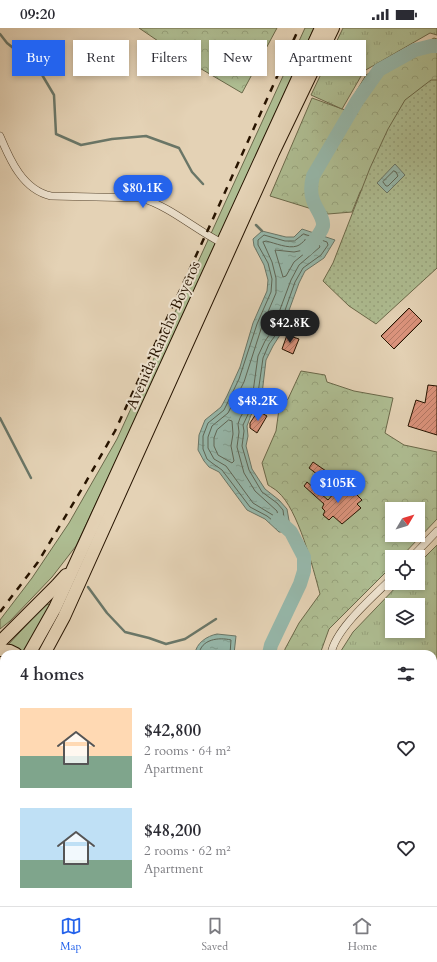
<!DOCTYPE html>
<meta charset="utf-8">
<style>
body{margin:0;font-family:Cardo,serif;background:#f7f7f7;color:#2b2b33;height:100vh;display:flex;flex-direction:column;font-size:15px;white-space:nowrap}
*{box-sizing:border-box;margin:0}
p{font-size:13px;color:#7c7c81}
.icon{flex:none;width:22px;height:22px;fill:none;stroke:currentColor;stroke-width:2;stroke-linecap:round;stroke-linejoin:round}
.map{position:relative;flex:1;overflow:hidden}
.details{position:absolute;left:0px;top:622px;width:437px;height:256px;display:flex;flex-direction:column;background:#fff;border-radius:12px 12px 0 0;box-shadow:0 2px 6px #0003}
.details>*{flex:none}
.hud{position:absolute;left:12px;top:12px;width:413px;height:36px;display:flex;gap:8px}
.needle{width:26px;rotate:52deg}
.controls{position:absolute;left:385px;top:474px;display:grid;gap:8px}
.controls a{display:grid;place-items:center;width:40px;height:40px;border-radius:0px;background:#fff;box-shadow:0 2px 6px #0003;font-size:20px}
.price{position:absolute;translate:-50% -34px;padding:0 9px;border-radius:14px;background:#2563eb;color:#fff;font-size:13px;line-height:26px;filter:drop-shadow(0 1px 2px #0008)}
.price::after{content:'';position:absolute;left:50%;top:24px;width:12px;height:9px;margin-left:-6px;background:inherit;clip-path:polygon(0 0,100% 0,50% 100%)}
.price.current{background:#222;color:#fff}
ul{padding:0;list-style:none}
li{display:flex;align-items:center;gap:12px;height:100px;padding:0 20px}
li span{display:grid;place-items:center;flex:none;width:112px;height:80px;border-radius:0px;color:#555}
li>.icon{margin-inline-start:auto}
span .icon{width:48px;height:48px;fill:#fffc;stroke-width:1}
li b{font-size:17px}
h2{display:flex;justify-content:space-between;align-items:center;height:48px;padding:0 20px;font-size:17px}
.pill{padding:0 14px;border-radius:0px;background:#fff;box-shadow:0 2px 6px #0003;font-size:14px;line-height:36px}
.pill.current{background:#2563eb;color:#fff}
.status{display:flex;justify-content:space-between;align-items:center;height:28px;padding:0 20px;background:#fff;direction:ltr}
.status svg{height:11px;fill:currentColor}
.dock{display:flex;justify-content:space-around;align-items:center;height:56px;border-top:1px solid #e1e1e2;background:#fff;font-size:11px;color:#7c7c81}
.dock a{display:grid;justify-items:center;gap:2px}
.dock .current{color:#2563eb}
.map>svg:first-child{display:block}
.grass{fill:#aebd92;stroke:#6a6849}
.forest{fill:url(#forest-crowns);stroke:#6a6849;fill-rule:evenodd}
.park{fill:url(#park-tufts);stroke:#6a6849;fill-rule:evenodd}
.garden{fill:url(#garden-dots);stroke:#6a6849}
.water{fill:url(#water-ripples);stroke:#6a7667}
.lines{fill:none;stroke-linecap:round;stroke-linejoin:round}
.shore{stroke:#5e6656;stroke-width:1}
.stream{stroke:#6a7667;stroke-width:2.5}
.river{stroke:#96b8ab;stroke-width:14}
.building{fill:url(#building-hatch);stroke:#271400}
.street-casing{stroke:#56442d;stroke-width:8}
.highway-casing{stroke:#271400;stroke-width:14}
.street{stroke:#ede2cf;stroke-width:7}
.highway{stroke:#e4d2b5;stroke-width:12}
.rail{stroke:#271400;stroke-width:2.5;stroke-dasharray:7 7;stroke-linecap:butt}
.labels{text-anchor:middle;stroke-width:4;stroke-linejoin:round;paint-order:stroke}
.street-label{font-size:15px;fill:#271400;stroke:#ede2cf}
</style>
<div class="status"><b>09:20</b><svg viewBox="0 0 49 12"><path d="M0 12V9h3v3zM5 12V6h3v6zM10 12V3h3v9zM15 12V0h3v12zM26 1h20v11H26zM47 4h2v5h-2z"/></svg></div>
<div class="map">
<svg width="437" height="878" viewBox="0 0 437 878">
<defs>
<pattern id="forest-crowns" width="20" height="18" patternUnits="userSpaceOnUse"><rect width="20" height="18" fill="#aebd92"/><path d="M2 6a3 3 0 1 1 6 0M12 15a3 3 0 1 1 6 0" fill="none" stroke="#96a27c"/></pattern>
<pattern id="park-tufts" width="24" height="20" patternUnits="userSpaceOnUse"><rect width="24" height="20" fill="#aebd92"/><path d="M3 7l-1-3M5 7V3M7 7l1-3M15 17l-1-3M17 17v-4M19 17l1-3" fill="none" stroke="#96a27c"/></pattern>
<pattern id="garden-dots" width="8" height="8" patternUnits="userSpaceOnUse"><rect width="8" height="8" fill="#aebd92"/><path d="M2 2h.1M6 6h.1" fill="none" stroke="#96a27c" stroke-width="1.8" stroke-linecap="round"/></pattern>
<pattern id="water-ripples" width="26" height="14" patternUnits="userSpaceOnUse"><rect width="26" height="14" fill="#96b8ab"/><path d="M2 4q2-2 4 0t4 0M15 11q2-2 4 0t4 0" fill="none" stroke="#819d91"/></pattern>
<pattern id="building-hatch" width="6" height="6" patternUnits="userSpaceOnUse"><rect width="6" height="6" fill="#db937c"/><path d="M-1 1l2-2M0 6l6-6M5 7l2-2" fill="none" stroke="#b27763"/></pattern>
</defs>
<rect width="100%" height="100%" fill="#e4d2b5"/>
<filter id="stains"><feTurbulence type="fractalNoise" baseFrequency=".005" numOctaves="4"/><feColorMatrix values="0 0 0 0 .2 0 0 0 0 .09 0 0 0 0 .02 0 0 0 .5 -.17"/></filter>
<radialGradient id="worn" r=".72"><stop offset=".6" stop-color="#630" stop-opacity="0"/><stop offset="1" stop-color="#630" stop-opacity=".3"/></radialGradient>
<g class="grass">
<polygon points="305,0 314,0 157,345 76,518 52,549 10,593 0,601 0,592 32,550 69,495 117,411"/>
<polygon points="48,576 51,578 26,625 14,620 7,618 44,578"/>
</g>
<g class="forest">
<polygon points="139,0 277,0 242,65 186,32"/>
<polygon points="434,10 437,11 437,53 360,164 352,184 328,186 270,168 312,70 345,82 366,47"/>
<path d="M 301,343 L 325,347 L 327,354 L 354,363 L 393,370 L 385,405 L 404,417 L 437,424 L 437,491 L 401,529 L 392,529 L 392,538 L 329,601 L 320,626 L 284,626 L 285,621 L 299,595 L 320,566 C 313,540 298,481 278,464 C 275,461 271,459 268,457 L 262,435 L 276,403 L 279,381 L 288,371 ZM 392,481 L 418,481 L 418,507 L 392,507 Z"/>
<polygon points="4,709 4,796 0,795 0,714"/>
<polygon points="76,874 119,874 119,878 74,878"/>
</g>
<g class="park">
<polygon points="343,0 437,0 437,7 430,5 364,43 342,81 311,67"/>
<path d="M 437,517 L 437,878 L 240,878 L 241,874 L 433,874 L 433,626 L 339,626 L 353,604 L 400,555 L 418,555 L 418,536 ZM 392,577 L 418,577 L 418,603 L 392,603 Z"/>
</g>
<polygon class="garden" points="431,52 437,52 437,240 376,296 349,278 323,253 333,235 370,140 388,101 405,72"/>
<g class="water">
<polygon points="395,136 405,147 387,165 377,155"/>
<polygon points="302,201 335,212 324,230 305,243 299,255 280,307 273,318 266,332 262,366 256,381 251,387 247,398 248,408 246,418 252,441 265,461 279,472 287,481 291,504 279,504 265,491 247,482 219,444 209,439 204,433 198,422 199,407 205,392 221,379 227,368 240,339 253,295 267,263 268,252 264,237 254,218 253,211 262,203 286,209 294,209"/>
<path d="M 217,606 L 236,608 L 234,626 L 195,626 C 196,615 207,608 217,606 Z"/>
</g>
<g class="lines">
<g class="shore">
<polygon points="394,143 396,144 398,148 388,158 386,158 383,154"/>
<polygon points="304,206 327,214 328,217 321,227 303,240 295,254 277,305 269,316 263,330 258,365 243,397 244,403 242,418 249,442 262,464 277,475 283,482 285,498 282,500 267,488 250,479 222,442 212,435 207,431 203,421 203,408 208,395 224,382 239,351 257,296 271,264 272,251 268,235 258,217 258,212 264,207 285,213 294,213"/>
<path d="M 305,212 L 319,217 L 320,219 L 299,237 L 291,252 L 272,303 L 265,313 L 258,328 L 253,364 L 248,376 L 240,390 L 238,396 L 239,404 L 237,419 L 244,445 L 255,463 L 277,483 L 278,488 L 276,489 L 253,475 L 226,438 L 214,431 L 208,420 L 208,409 L 212,398 L 228,385 L 244,354 L 262,298 L 276,265 L 276,250 L 272,234 L 263,214 L 266,213 C 275,215 288,221 297,218 C 300,217 303,214 305,212 Z"/>
<polygon points="306,219 308,220 308,222 305,223 305,225 294,234 286,248 283,249 275,222 294,224 304,222"/>
<polygon points="229,392 232,393 233,406 231,418 234,433 232,435 218,427 214,418 214,410 217,402"/>
<path d="M 199,626 C 201,611 219,609 231,612 L 230,626"/>
</g>
<g class="stream">
<polyline points="0,6 7,15 38,40 54,67 56,106 81,117 112,111 146,108 179,120 192,144 203,156"/>
<polyline points="256,197 262,203"/>
<polyline points="0,390 31,450"/>
<polyline points="88,559 107,585 125,604 149,610 166,616 185,611 216,591"/>
<polyline points="433,721 437,722"/>
</g>
<g class="river">
<path d="M 307,221 C 312,215 321,206 323,198 C 324,189 315,180 313,172 C 310,164 311,156 313,148 L 357,73 L 379,42 L 415,22 L 431,18 L 437,18"/>
<polyline points="269,626 271,617 300,556 304,543 304,529 291,504 278,492"/>
</g>
</g>
<g class="building">
<polygon points="409,280 422,293 394,321 381,308"/>
<polygon points="287,307 299,311 293,326 282,321"/>
<polygon points="428,357 437,358 437,407 408,398 416,372 425,375"/>
<polygon points="258,383 267,388 257,405 250,400 250,395"/>
<polygon points="313,434 326,443 322,450 309,440"/>
<polygon points="307,454 328,472 341,457 354,467 356,466 362,472 357,476 361,480 342,496 333,488 329,492 323,487 325,483 322,480 324,476 304,458"/>
</g>
<g class="lines">
<g class="street-casing">
<g id="street">
<path d="M 0,108 C 10,132 23,162 51,168 L 141,170 C 171,179 194,201 222,215"/>
<polyline points="412,529 437,503"/>
<path d="M 331,626 C 335,601 374,568 392,550"/>
</g>
</g>
<g class="highway-casing">
<g id="highway">
<polyline points="0,614 57,557 66,547"/>
<polyline points="0,622 10,623 16,626"/>
<polyline points="29,626 55,580 321,0"/>
<polyline points="44,626 64,589 273,125 333,0"/>
<polyline points="0,668 4,663"/>
<polyline points="0,692 4,687"/>
</g>
</g>
<use href="#street" class="street"/>
<use href="#highway" class="highway"/>
<polyline class="rail" points="0,584 38,534 83,459 115,403 212,193 299,0"/>
</g>
<g class="labels">
<g class="street-label">
<text transform="translate(163 307) rotate(-66)" y="5">Avenida Rancho Boyeros</text>
</g>
</g>
<rect width="100%" height="100%" filter="url(#stains)"/>
<rect width="100%" height="100%" fill="url(#worn)"/>
</svg>
<div class="controls">
<a><svg class="needle" viewBox="-14 -14 28 28"><path d="M0-13l5 13h-10z" fill="#e53935"/><path d="M0 13l5-13h-10z" fill="#7c7c81"/></svg></a>
<a><svg class="icon" aria-label="locate" viewBox="0 0 24 24"><circle cx="12" cy="12" r="6"/><path d="M12 2v4M12 18v4M2 12h4M18 12h4"/></svg></a>
<a><svg class="icon" aria-label="layers" viewBox="0 0 24 24"><path d="M12 4l9 5-9 5-9-5zM3 14l9 5 9-5"/></svg></a>
</div>
<b class="price" style="left:143px;top:181px">$80.1K</b>
<b class="price current" style="left:290px;top:316px">$42.8K</b>
<b class="price" style="left:258px;top:394px">$48.2K</b>
<b class="price" style="left:338px;top:476px">$105K</b>
<div class="hud">
<a class="pill current">Buy</a>
<a class="pill">Rent</a>
<a class="pill">Filters</a>
<a class="pill">New</a>
<a class="pill">Apartment</a>
</div>
<section class="details">
<h2>4 homes<svg class="icon" aria-label="filters" viewBox="0 0 24 24"><path d="M4 7h16M4 17h16"/><circle cx="9" cy="7" r="2"/><circle cx="15" cy="17" r="2"/></svg></h2>
<ul>
<li><span style="background:linear-gradient(#ffd9b3 60%,#7fa58c 0)"><svg class="icon" aria-label="home" viewBox="0 0 24 24"><path d="M3 11l9-7 9 7M6 9v11h12V9"/></svg></span><div><b>$42,800</b><p>2 rooms · 64 m²</p><p>Apartment</p></div><svg class="icon" aria-label="heart" viewBox="0 0 24 24"><path d="M12 20l-8-8c-3-5 5-10 8-4 3-6 11-1 8 4z"/></svg></li>
<li><span style="background:linear-gradient(#bfe0f5 65%,#7fa58c 0)"><svg class="icon" aria-label="home" viewBox="0 0 24 24"><path d="M3 11l9-7 9 7M6 9v11h12V9"/></svg></span><div><b>$48,200</b><p>2 rooms · 62 m²</p><p>Apartment</p></div><svg class="icon" aria-label="heart" viewBox="0 0 24 24"><path d="M12 20l-8-8c-3-5 5-10 8-4 3-6 11-1 8 4z"/></svg></li>
</ul>
</section>
</div>
<nav class="dock">
<a class="current"><svg class="icon" aria-label="map" viewBox="0 0 24 24"><path d="M3 6l6-2 6 2 6-2v14l-6 2-6-2-6 2zM9 4v14M15 6v14"/></svg>Map</a>
<a><svg class="icon" aria-label="saved" viewBox="0 0 24 24"><path d="M7 4h10v16l-5-4-5 4z"/></svg>Saved</a>
<a><svg class="icon" aria-label="home" viewBox="0 0 24 24"><path d="M3 11l9-7 9 7M6 9v11h12V9"/></svg>Home</a>
</nav>
